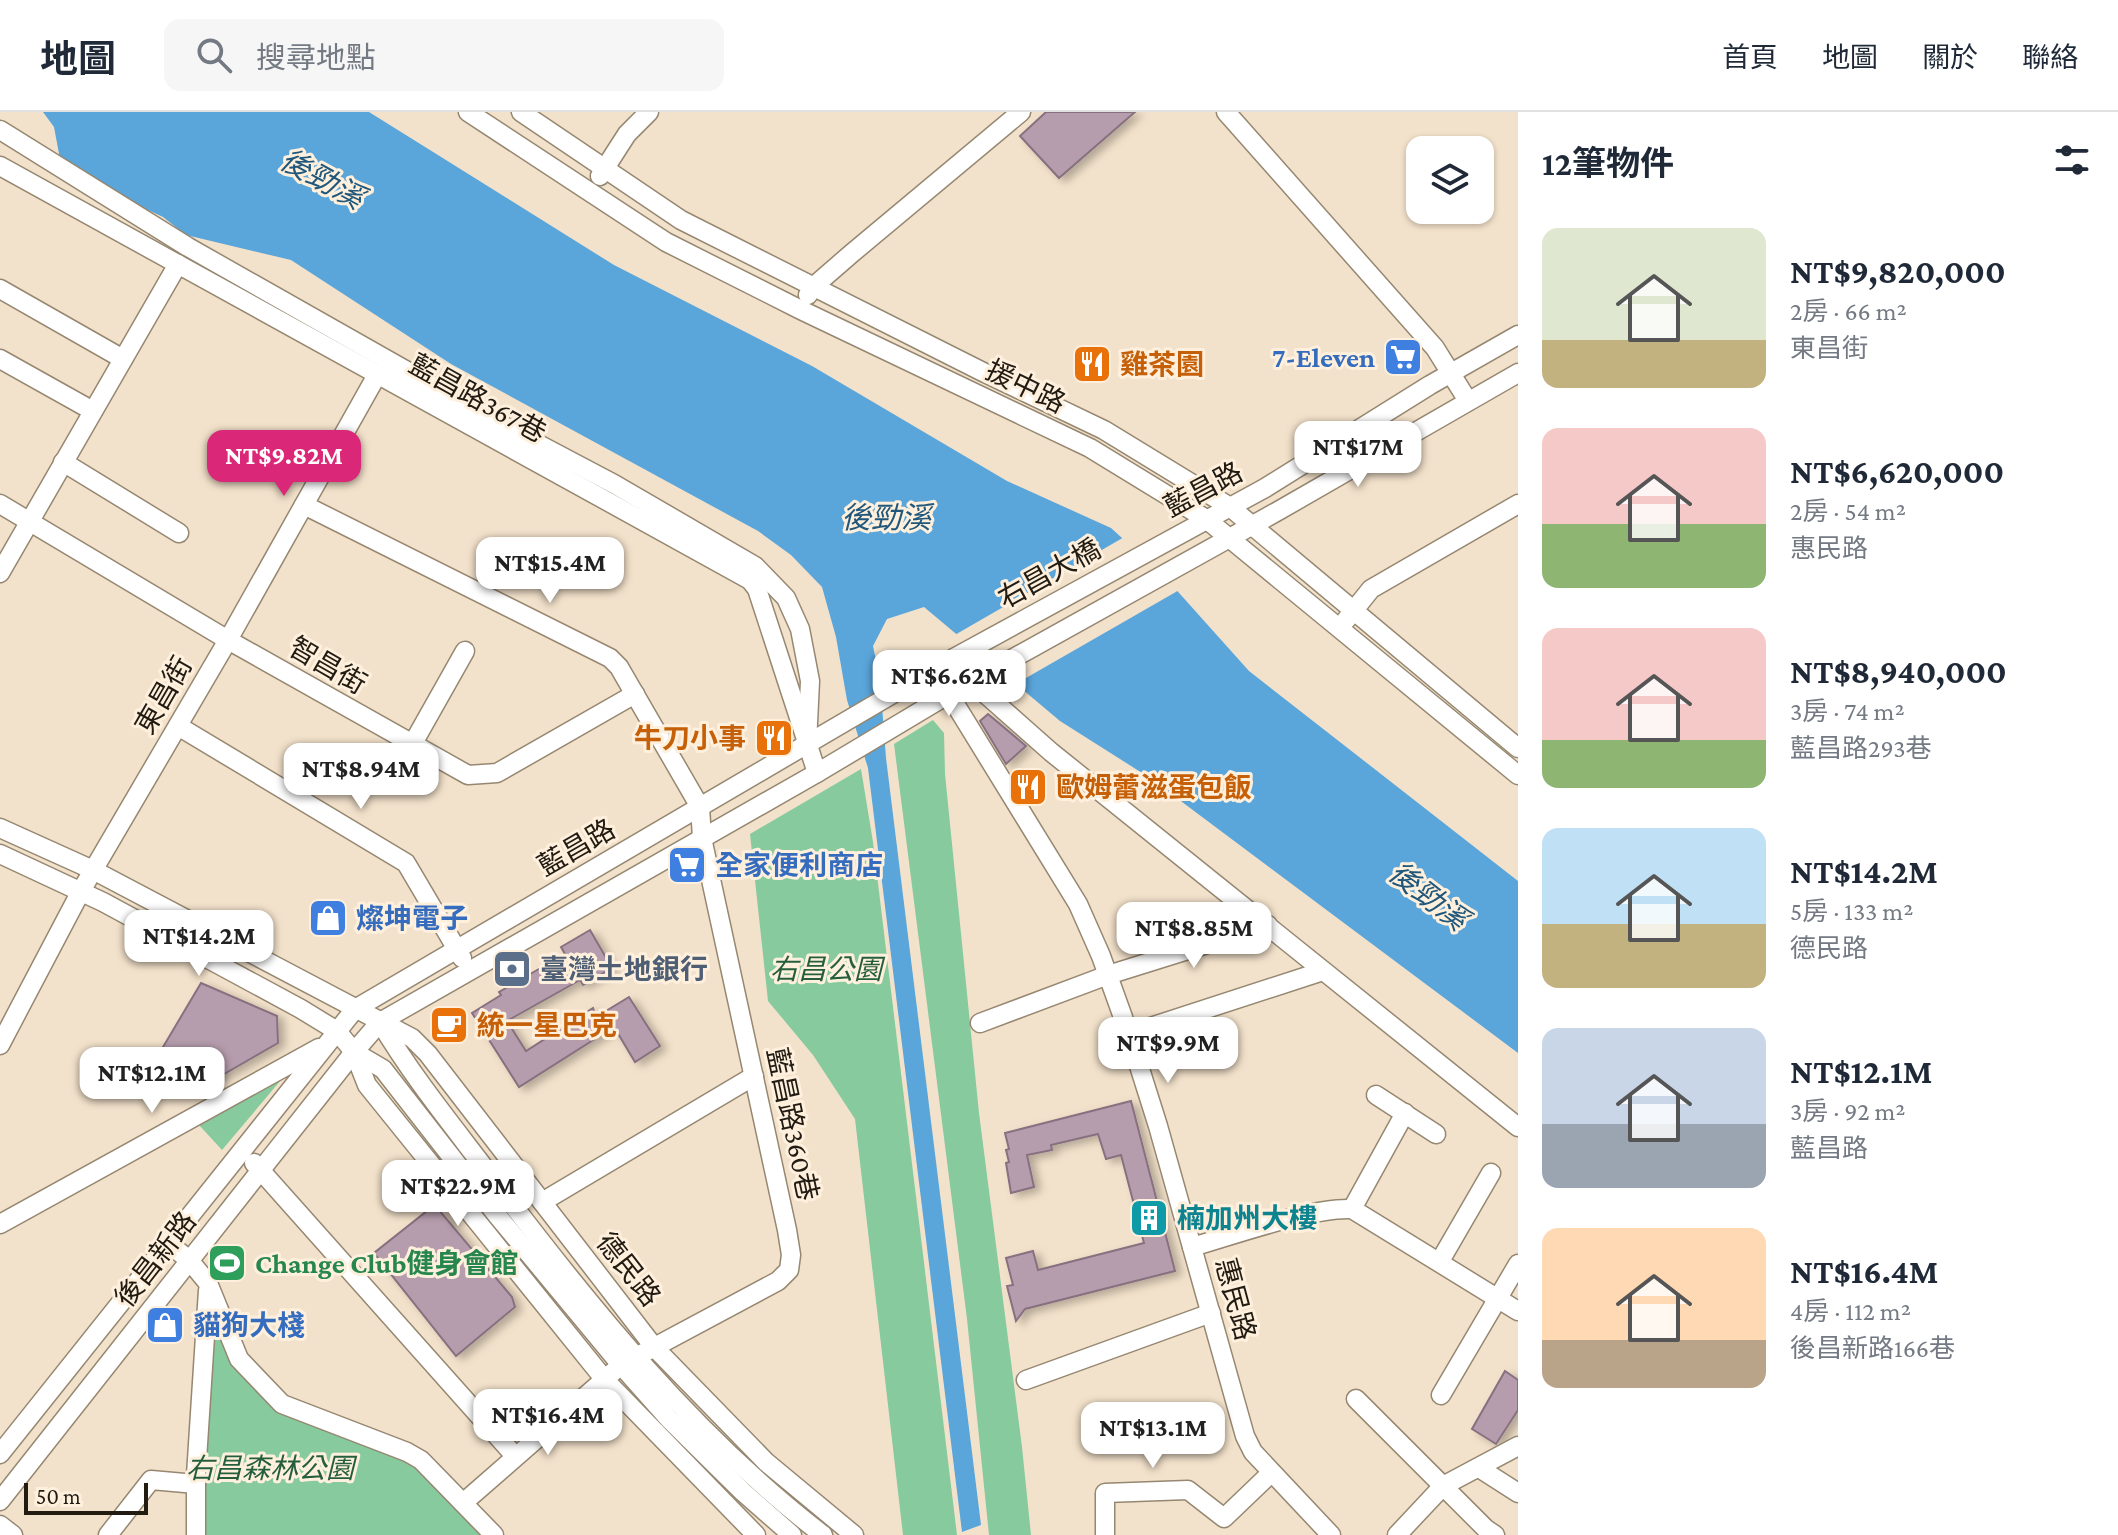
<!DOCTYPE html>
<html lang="zh-TW">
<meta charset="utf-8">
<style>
body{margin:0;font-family:"Crimson Pro","Noto Sans TC",serif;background:#f6f6f7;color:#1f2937;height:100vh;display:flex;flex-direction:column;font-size:30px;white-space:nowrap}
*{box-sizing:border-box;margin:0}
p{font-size:26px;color:#747a83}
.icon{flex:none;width:44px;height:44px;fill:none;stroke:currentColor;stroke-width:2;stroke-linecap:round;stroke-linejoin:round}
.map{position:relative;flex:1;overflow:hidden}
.details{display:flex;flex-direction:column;background:#fff;width:600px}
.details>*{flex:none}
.fabs{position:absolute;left:1406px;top:24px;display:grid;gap:16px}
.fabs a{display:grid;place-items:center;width:88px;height:88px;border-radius:16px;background:#fff;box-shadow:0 2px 6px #0004;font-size:40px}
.scale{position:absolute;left:24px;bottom:20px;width:124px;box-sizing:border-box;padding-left:8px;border:4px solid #211b12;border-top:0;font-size:22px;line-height:28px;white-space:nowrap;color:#211b12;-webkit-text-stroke:6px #fef0dd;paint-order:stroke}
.price{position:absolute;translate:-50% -68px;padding:0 18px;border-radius:16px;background:#fff;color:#222;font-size:26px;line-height:52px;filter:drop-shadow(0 2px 4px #0008)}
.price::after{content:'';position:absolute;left:50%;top:48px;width:24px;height:18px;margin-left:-12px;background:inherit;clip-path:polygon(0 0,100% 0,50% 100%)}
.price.active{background:#db2777;color:#fff}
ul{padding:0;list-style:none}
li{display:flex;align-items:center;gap:24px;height:200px;padding:0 24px}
li span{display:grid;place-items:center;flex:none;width:224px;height:160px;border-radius:16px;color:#555}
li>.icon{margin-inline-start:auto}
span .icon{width:96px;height:96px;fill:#fffc;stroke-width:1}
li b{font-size:34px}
h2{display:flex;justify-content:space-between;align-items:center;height:96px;padding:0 24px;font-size:34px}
header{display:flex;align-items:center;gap:48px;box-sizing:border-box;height:112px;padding:0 40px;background:#fff;border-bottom:2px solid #e0e1e3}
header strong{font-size:38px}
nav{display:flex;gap:44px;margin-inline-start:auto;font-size:28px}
.search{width:560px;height:72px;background:#f6f6f7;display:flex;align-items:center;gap:20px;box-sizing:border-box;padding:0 28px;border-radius:16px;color:#747a83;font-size:30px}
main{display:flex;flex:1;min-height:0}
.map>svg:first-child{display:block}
.green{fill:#86ca9e}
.water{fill:#5aa5da}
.pier{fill:#f3e2cb}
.building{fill:#b69dad;stroke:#87707f;stroke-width:2;filter:url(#shadow)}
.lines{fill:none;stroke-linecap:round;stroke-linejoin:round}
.minor-casing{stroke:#968771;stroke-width:21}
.minor{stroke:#fff;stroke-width:18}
.labels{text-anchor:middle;stroke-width:6;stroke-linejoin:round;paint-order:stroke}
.shop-label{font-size:28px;font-weight:bold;fill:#366cbe;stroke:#fef0dd;text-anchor:start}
.food-label{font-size:28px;font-weight:bold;fill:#c56008;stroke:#fef0dd;text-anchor:start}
.street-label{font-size:28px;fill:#211b12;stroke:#fef0dd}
.service-label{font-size:28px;font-weight:bold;fill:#4e5e75;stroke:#fef0dd;text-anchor:start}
.park-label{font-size:28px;font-style:italic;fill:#245e3d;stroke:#fef0dd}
.culture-label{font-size:28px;font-weight:bold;fill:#0d838f;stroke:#fef0dd;text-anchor:start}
.leisure-label{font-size:28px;font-weight:bold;fill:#27864d;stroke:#fef0dd;text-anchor:start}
.water-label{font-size:30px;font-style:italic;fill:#20577b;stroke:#fef0dd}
</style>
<header>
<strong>地圖</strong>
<div class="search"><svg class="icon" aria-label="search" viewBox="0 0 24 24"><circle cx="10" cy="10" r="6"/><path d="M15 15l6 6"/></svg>搜尋地點</div>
<nav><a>首頁</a><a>地圖</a><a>關於</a><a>聯絡</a></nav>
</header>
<main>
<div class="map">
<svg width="1518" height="1423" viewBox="0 0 1518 1423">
<defs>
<filter id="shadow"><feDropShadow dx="6" dy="3.5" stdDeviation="4" flood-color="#0004"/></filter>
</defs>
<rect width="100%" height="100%" fill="#f3e2cb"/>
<g class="green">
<polygon points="933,608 944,621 945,662 979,1001 1022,1335 1031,1423 989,1423 967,1207 894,632"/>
<polygon points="861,657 873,730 957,1423 903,1423 855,1007 813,943 768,889 750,722"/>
<polygon points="286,962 222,1038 199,1013"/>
<polygon points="219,1187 255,1256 292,1293 420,1347 495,1423 202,1423 201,1369"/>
</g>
<polygon class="water" points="43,0 369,0 614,153 812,254 1007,369 1111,416 1163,463 1249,559 1518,769 1518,941 1150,666 1060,609 924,495 887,507 873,534 880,568 886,646 981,1413 962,1420 868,656 847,588 836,525 822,475 791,443 758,419 451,252 291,148 186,123 163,105 105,78 60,47 54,15"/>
<polygon class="pier" points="1126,424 1181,477 1012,574 953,524"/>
<g class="building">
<polygon points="1046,0 1135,0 1059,66 1020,24"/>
<polygon points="988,602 1026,634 1006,652 980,609"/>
<polygon points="590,818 612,856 583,873 580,868 507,909 526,939 593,896 596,905 629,885 660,934 635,950 614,915 519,975 472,901 501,883 499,880 565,842 561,835"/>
<polygon points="201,871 277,904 278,931 205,973 163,935"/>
<polygon points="1131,989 1175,1159 1025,1197 1016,1209 1007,1174 1013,1173 1006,1146 1033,1139 1038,1158 1144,1131 1121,1043 1106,1047 1098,1022 1051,1033 1052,1038 1027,1043 1034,1075 1011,1081 1006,1051 1009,1050 1006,1038 1009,1037 1005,1021"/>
<polygon points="432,1095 439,1098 512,1185 515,1195 456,1244 374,1141"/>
<polygon points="1505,1259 1518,1268 1518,1298 1496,1332 1472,1317"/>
</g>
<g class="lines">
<g class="minor-casing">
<g id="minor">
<polyline points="468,0 666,130 801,198 1090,336 1206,407 1518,663"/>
<polyline points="521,0 681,108 981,259 1104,318 1230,395 1518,636"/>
<polyline points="1226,0 1435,236 1468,289"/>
<polyline points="0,18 188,135 504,314 614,372 755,454 786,486 800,517 810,569 807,632"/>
<polyline points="0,54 750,468 757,477 817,661"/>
<polyline points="600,64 627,22 649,0"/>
<polyline points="0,177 123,247"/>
<polyline points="808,183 813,175 851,142 1021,0"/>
<polyline points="0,247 93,299"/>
<polyline points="63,350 179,421"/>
<polyline points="0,392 228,528 468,663 497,661 635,582"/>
<polyline points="304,393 610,546 619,555 700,695 702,726 787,1118 791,1143 789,1158 778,1169 621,1253 463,1391"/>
<polyline points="0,461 178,152"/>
<polyline points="1346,508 1371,477 1518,392"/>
<polyline points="954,546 982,579 1051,640 1518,1015"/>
<polyline points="944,574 1078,792 1101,844 1129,922 1158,1014 1245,1324 1253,1340 1331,1423"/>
<polyline points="178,614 406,751 462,846"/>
<polyline points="412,633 465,539"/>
<polyline points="0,716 93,758 412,926 428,942 654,1235 766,1350 854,1423"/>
<polyline points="0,742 103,790 301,897 337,919 354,940 367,973 605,1268 756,1423"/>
<path d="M 380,910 C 412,964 452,1013 490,1063 C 588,1193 693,1323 823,1423"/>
<polyline points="980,911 1108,863 1268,813"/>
<polyline points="1129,922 1323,859"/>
<polyline points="0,933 81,779 228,528 377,263"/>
<polyline points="354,940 383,957 496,1102 621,1253 669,1307 743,1380 792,1423"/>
<polyline points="1376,983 1436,1022"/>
<polyline points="254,1051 515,1344"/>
<polyline points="542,1090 754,964"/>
<polyline points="1352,1097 1405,1001"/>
<polyline points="0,1112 319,936"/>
<polyline points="167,1130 189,1148 208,1171 239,1247 282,1292 407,1340 421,1348 494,1423"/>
<path d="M 1192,1135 C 1234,1123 1312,1095 1352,1097 L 1518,1199"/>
<polyline points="1440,1149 1491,1061"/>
<polyline points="1026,1268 1211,1201"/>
<polyline points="1441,1283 1518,1152"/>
<polyline points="1356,1287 1486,1417 1495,1423"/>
<polyline points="0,1342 355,897 954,546 1265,376 1430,273 1518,223"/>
<polyline points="1479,1356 1518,1381"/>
<polyline points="0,1389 354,940 380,910 817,661 949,582 1278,399 1518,261"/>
<polyline points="0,1413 13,1423"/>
<polyline points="108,1423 151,1368 196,1372"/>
<polyline points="196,1423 196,1363 208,1178"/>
<polyline points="1105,1423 1105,1381 1188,1378 1224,1406 1271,1361"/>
<polyline points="1397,1423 1443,1374 1518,1334"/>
</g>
</g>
<use href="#minor" class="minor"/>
</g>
<defs>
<g id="supermarket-square" transform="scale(2)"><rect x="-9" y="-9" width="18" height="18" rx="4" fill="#3f7fe0" stroke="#fef0dd"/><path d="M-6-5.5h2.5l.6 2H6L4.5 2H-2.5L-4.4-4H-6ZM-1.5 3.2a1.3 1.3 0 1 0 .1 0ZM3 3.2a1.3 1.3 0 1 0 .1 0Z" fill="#fff"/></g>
<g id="restaurant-square" transform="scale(2)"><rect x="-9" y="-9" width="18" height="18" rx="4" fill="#e8710a" stroke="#fef0dd"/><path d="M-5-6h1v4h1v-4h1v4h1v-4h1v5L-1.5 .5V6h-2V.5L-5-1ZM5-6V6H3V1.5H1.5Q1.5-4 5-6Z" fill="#fff"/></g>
<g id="shop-square" transform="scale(2)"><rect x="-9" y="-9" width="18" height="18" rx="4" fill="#3f7fe0" stroke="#fef0dd"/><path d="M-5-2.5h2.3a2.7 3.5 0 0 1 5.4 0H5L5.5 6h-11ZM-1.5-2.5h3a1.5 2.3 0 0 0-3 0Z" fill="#fff"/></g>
<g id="bank-square" transform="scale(2)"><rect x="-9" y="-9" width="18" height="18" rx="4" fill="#5c6f8a" stroke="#fef0dd"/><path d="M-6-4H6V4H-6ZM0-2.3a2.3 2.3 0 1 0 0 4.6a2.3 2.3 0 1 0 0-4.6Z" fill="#fff"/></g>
<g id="cafe-square" transform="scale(2)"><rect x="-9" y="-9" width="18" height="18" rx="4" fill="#e8710a" stroke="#fef0dd"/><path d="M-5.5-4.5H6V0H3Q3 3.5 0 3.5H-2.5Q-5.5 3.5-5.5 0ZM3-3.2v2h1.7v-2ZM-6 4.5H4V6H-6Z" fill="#fff"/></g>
<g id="building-square" transform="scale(2)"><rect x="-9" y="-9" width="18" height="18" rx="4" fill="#0f9aa8" stroke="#fef0dd"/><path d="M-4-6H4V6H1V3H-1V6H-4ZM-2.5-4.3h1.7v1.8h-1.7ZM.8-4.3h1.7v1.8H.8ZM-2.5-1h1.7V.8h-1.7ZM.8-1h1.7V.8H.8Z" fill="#fff"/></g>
<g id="stadium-square" transform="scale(2)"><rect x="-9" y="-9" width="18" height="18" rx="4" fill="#2e9e5b" stroke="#fef0dd"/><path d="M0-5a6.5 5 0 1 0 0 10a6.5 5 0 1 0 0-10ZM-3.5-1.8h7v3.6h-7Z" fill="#fff"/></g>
</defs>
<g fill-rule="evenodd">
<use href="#supermarket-square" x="1403" y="245"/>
<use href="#restaurant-square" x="1092" y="252"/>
<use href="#restaurant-square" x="774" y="626"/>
<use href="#restaurant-square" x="1028" y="675"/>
<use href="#supermarket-square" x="687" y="753"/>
<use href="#shop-square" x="328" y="806"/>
<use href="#bank-square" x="512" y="857"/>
<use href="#cafe-square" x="449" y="913"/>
<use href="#building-square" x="1149" y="1106"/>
<use href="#stadium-square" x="227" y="1151"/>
<use href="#shop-square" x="165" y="1213"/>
</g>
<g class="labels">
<g class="shop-label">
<text x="1375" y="255" text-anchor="end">7-Eleven</text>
<text x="715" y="763">全家便利商店</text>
<text x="356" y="816">燦坤電子</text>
<text x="193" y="1223">貓狗大棧</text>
</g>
<g class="food-label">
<text x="1120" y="262">雞茶園</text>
<text x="746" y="636" text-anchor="end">牛刀小事</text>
<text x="1056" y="685">歐姆蕾滋蛋包飯</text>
<text x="477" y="923">統一星巴克</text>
</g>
<g class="street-label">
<text transform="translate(1026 274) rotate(26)" y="10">援中路</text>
<text transform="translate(478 286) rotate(29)" y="10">藍昌路367巷</text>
<text transform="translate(1203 377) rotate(-28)" y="10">藍昌路</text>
<text transform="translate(1049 461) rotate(-29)" y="10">右昌大橋</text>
<text transform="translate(328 553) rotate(30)" y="10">智昌街</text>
<text transform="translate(163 583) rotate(-60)" y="10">東昌街</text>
<text transform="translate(576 735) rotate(-30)" y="10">藍昌路</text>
<text transform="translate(793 1012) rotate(78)" y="10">藍昌路360巷</text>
<text transform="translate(155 1147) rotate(-52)" y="10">後昌新路</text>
<text transform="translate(629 1157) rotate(52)" y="10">德民路</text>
<text transform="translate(1236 1187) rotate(75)" y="10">惠民路</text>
</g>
<g class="service-label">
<text x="540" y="867">臺灣土地銀行</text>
</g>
<g class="park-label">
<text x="826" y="867">右昌公園</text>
<text x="270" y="1366">右昌森林公園</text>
</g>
<g class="culture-label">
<text x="1177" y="1116">楠加州大樓</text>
</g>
<g class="leisure-label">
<text x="255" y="1161">Change Club健身會館</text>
</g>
<g class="water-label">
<text transform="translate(322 67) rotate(29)" y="10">後勁溪</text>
<text x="886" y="416">後勁溪</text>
<text transform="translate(1428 784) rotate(38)" y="10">後勁溪</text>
</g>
</g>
</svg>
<div class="fabs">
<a><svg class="icon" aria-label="layers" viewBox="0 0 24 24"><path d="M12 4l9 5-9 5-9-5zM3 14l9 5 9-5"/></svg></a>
</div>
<div class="scale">50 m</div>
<b class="price" style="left:1358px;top:377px">NT$17M</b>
<b class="price active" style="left:284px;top:386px">NT$9.82M</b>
<b class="price" style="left:550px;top:493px">NT$15.4M</b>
<b class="price" style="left:949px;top:606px">NT$6.62M</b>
<b class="price" style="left:361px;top:699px">NT$8.94M</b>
<b class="price" style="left:1194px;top:858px">NT$8.85M</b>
<b class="price" style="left:199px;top:866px">NT$14.2M</b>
<b class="price" style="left:1168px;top:973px">NT$9.9M</b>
<b class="price" style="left:152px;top:1003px">NT$12.1M</b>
<b class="price" style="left:458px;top:1116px">NT$22.9M</b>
<b class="price" style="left:548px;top:1345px">NT$16.4M</b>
<b class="price" style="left:1153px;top:1358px">NT$13.1M</b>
</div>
<section class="details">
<h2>12筆物件<svg class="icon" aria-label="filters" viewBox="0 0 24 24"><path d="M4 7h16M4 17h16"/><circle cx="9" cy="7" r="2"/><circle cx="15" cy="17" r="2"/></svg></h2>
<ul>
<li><span style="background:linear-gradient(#dfe7d0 70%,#c2b280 0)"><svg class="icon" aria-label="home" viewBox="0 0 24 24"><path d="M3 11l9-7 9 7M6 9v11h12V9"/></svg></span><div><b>NT$9,820,000</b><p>2房 · 66 m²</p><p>東昌街</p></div></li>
<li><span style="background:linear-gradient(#f6c9c9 60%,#8fb573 0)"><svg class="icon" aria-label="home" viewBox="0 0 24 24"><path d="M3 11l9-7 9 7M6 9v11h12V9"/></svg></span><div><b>NT$6,620,000</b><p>2房 · 54 m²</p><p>惠民路</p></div></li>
<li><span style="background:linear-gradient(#f6c9c9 70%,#8fb573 0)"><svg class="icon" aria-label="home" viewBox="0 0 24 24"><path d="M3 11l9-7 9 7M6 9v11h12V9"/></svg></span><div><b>NT$8,940,000</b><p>3房 · 74 m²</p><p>藍昌路293巷</p></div></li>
<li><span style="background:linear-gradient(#bfe0f5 60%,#c2b280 0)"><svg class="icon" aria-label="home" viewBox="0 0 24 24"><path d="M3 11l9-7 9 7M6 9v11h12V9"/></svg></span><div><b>NT$14.2M</b><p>5房 · 133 m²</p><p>德民路</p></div></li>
<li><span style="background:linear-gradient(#c9d6e8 60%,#9aa5b1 0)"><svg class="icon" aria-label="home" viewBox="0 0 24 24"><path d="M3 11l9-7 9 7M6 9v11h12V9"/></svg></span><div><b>NT$12.1M</b><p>3房 · 92 m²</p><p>藍昌路</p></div></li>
<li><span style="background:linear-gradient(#ffd9b3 70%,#b9a48a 0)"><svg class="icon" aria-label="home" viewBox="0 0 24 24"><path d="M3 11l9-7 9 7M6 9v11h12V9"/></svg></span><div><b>NT$16.4M</b><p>4房 · 112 m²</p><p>後昌新路166巷</p></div></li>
</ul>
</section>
</main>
